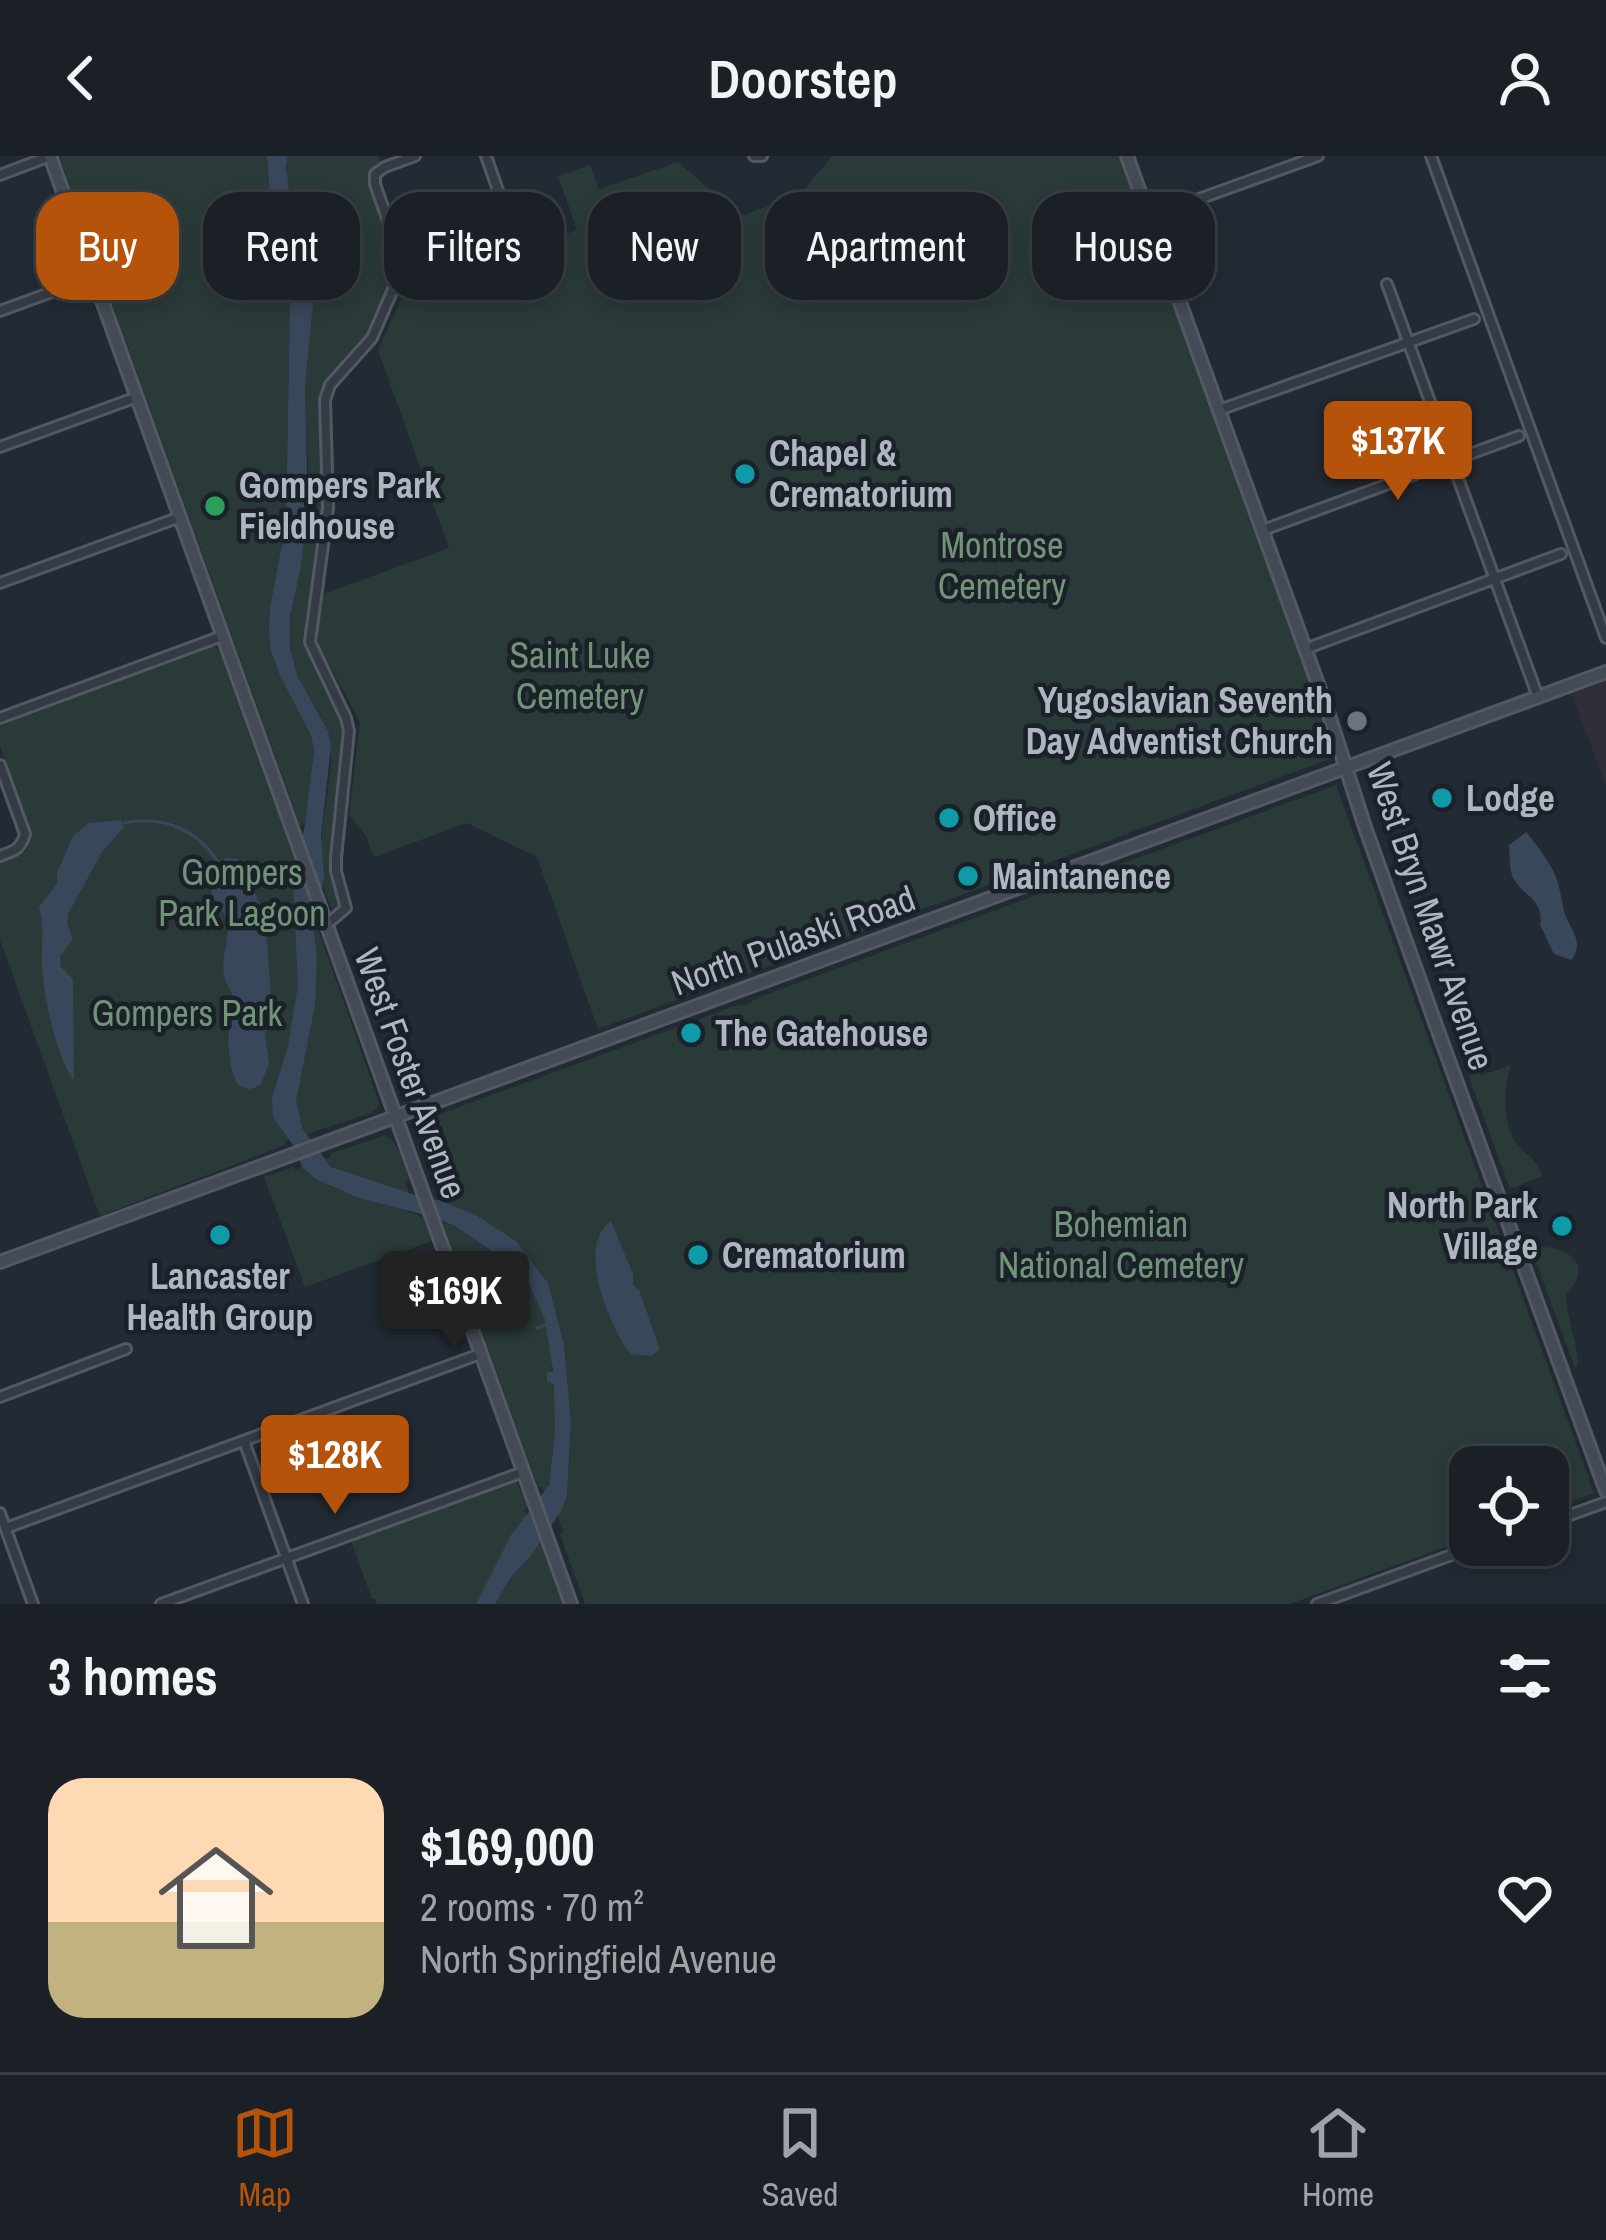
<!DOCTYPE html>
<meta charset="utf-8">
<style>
body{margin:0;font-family:"Archivo Narrow",sans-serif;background:#272d32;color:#f1f3f6;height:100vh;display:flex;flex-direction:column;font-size:45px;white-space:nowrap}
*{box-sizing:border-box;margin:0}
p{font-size:39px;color:#9fa3a7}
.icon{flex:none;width:66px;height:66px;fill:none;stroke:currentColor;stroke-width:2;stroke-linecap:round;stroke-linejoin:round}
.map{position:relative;height:1448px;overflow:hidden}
.details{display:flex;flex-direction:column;background:#1a2026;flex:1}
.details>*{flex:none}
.banner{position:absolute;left:36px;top:36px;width:1536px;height:108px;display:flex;gap:24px}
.tools{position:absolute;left:1449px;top:1290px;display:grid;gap:24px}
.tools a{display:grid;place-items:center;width:120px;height:120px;border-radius:24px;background:#1a2026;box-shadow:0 6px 18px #0003,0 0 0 3px #383e43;font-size:60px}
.price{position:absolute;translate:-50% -102px;padding:0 27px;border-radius:12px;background:#b45309;color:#fff;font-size:39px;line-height:78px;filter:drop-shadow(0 3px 6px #0008)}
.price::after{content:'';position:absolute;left:50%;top:72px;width:36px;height:27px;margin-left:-18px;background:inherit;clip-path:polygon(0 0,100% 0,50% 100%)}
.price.selected{background:#222;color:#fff}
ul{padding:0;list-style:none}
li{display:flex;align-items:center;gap:36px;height:300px;padding:0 48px}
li+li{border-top:3px solid #383e43}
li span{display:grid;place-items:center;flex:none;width:336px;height:240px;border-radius:36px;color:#555}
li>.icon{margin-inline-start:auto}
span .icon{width:144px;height:144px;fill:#fffc;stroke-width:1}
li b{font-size:51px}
h2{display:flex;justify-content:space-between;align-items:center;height:144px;padding:0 48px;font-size:51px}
.chip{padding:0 42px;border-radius:36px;background:#1a2026;box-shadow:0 6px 18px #0003,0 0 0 3px #383e43;font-size:42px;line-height:108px}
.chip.selected{background:#b45309;color:#fff}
header{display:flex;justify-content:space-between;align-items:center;height:156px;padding:0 48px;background:#1a2026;font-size:54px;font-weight:600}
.menu{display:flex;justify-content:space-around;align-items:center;height:168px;border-top:3px solid #383e43;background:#1a2026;font-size:33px;color:#9fa3a7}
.menu a{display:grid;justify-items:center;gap:6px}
.menu .selected{color:#b45309}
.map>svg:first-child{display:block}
.medical{fill:#302f39}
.green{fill:#2a3a39}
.water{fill:#39475b}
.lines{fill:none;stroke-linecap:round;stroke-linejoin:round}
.stream{stroke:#39475b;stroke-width:3}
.street-casing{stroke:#525962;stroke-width:14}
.secondary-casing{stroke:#525962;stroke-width:16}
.street{stroke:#353b44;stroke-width:8}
.secondary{stroke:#444b57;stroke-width:10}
.culture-dot{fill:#0f9aa8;stroke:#1b2129;stroke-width:4.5}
.leisure-dot{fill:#2e9e5b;stroke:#1b2129;stroke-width:4.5}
.worship-dot{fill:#6b7280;stroke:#1b2129;stroke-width:4.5}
.labels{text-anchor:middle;stroke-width:9;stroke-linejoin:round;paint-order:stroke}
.poi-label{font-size:36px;font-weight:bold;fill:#afb6c1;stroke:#1b2129;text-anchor:start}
.park-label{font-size:36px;fill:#719479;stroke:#1b2129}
.street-label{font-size:36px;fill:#afb6c1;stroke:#1b2129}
</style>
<header><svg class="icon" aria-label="back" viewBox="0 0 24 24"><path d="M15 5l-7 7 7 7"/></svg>Doorstep<svg class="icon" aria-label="person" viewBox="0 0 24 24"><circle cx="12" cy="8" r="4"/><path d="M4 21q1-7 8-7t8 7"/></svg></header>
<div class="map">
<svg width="1606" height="1448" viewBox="0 0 1606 1448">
<rect width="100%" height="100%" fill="#222a33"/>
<polygon class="medical" points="1606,525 1606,630 1572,538"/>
<g class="green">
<polygon points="59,0 267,0 271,54 285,98 290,144 286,367 270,451 269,472 270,492 280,520 311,581 314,594 305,669 302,666 301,672"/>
<path d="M 288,0 L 378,0 L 380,6 L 370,15 L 369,22 L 395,96 L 395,112 L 366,179 L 321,236 L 323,347 L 305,480 L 308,496 L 343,572 L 331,711 L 340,748 L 339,753 L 333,755 C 306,706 332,646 331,593 C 330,560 293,529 290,492 C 287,449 303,407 307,364 C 311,319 305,272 305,226 C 306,189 314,154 310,116 C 307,77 280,40 288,0 Z"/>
<polygon points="832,0 1122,0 1315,536 1335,601 598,873 537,701 467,667 374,701 366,680 349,659 360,566 319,490 318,475 324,438 449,392 378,194 404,137 429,134 468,120 467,115 577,74 558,20 590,9 599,33 678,6 741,60 801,37"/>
<polygon points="212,491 216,491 219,494 281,666 295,706 293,713 314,773 317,770 379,946 378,952 371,957 285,985 285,989 100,1060 0,784 0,706 27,694 32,679 0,590 0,569"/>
<path d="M 1336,629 L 1594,1337 L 1548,1354 L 1548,1311 L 1470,1311 L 1470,1382 L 1290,1448 L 585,1448 L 560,1378 L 563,1376 L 557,1360 L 568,1324 L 571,1264 L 564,1188 L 548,1127 L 516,1085 L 476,1059 L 442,1045 C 433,1019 428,993 418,966 L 735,850 L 745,849 L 759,841 Z"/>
<path d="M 1511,909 C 1504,932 1501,969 1518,989 C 1529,1003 1536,1000 1542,1020 L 1510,1033 L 1469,921 L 1475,914 L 1482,919 Z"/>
<path d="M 385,979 C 399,987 405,1009 410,1025 L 405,1025 L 409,1037 C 383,1029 343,1023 323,1003 L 330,1001 L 330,998 Z"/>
<path d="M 294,1011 L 295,1014 L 302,1011 C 336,1042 383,1044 423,1061 L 432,1085 L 305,1131 L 264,1021 Z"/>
<path d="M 443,1067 C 470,1072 491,1097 512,1115 C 517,1120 524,1122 528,1126 C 545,1145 559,1205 548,1227 L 554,1227 C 557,1262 560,1305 545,1337 L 542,1330 L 539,1332 L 527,1301 Z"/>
<path d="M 1530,1090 C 1547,1090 1587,1095 1577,1122 C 1575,1129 1569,1134 1566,1140 C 1567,1164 1577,1185 1578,1208 L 1575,1212 Z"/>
<polygon points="516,1325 528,1350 525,1355 537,1390 541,1387 563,1448 377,1448 375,1442 372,1443 351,1385"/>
</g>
<g class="water">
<polygon points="267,0 288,0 286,10 289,35 310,110 313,147 305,229 308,359 300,414 290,461 290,492 297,519 328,575 331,591 321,680 324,722 314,776 317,802 315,849 296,945 302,972 331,1011 409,1037 442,1045 476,1059 516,1085 548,1127 564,1188 569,1244 571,1264 567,1340 561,1355 533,1397 510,1422 495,1448 476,1448 511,1379 549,1329 555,1277 554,1228 547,1226 547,1217 553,1215 545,1163 528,1126 486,1091 455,1070 432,1061 356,1041 316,1023 302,1011 295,992 273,961 272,942 288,890 298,830 293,721 305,669 314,594 311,580 280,520 270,492 269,472 270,451 286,367 290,144 285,97 271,54"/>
<path d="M 121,664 L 124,671 L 102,696 L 68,758 L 67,768 L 73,783 L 60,800 L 61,811 L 73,823 L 74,924 C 56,903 40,826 42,798 C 42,781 44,767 39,751 L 57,728 L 57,717 L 73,680 L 89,667 Z"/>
<path d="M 1526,676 C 1536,688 1552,708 1557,724 C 1561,736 1562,750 1566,761 C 1573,777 1584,787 1571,804 L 1554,798 L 1540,769 C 1545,742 1520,740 1512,719 C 1509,710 1510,698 1509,689 Z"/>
<path d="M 226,702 L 238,703 L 242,707 L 265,761 L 272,853 L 265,879 L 269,908 L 261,928 L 250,934 L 237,928 C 225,899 227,874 235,845 C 232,836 225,828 224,819 C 220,799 233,780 225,761 C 220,749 209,739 210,725 C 210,714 219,709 226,702 Z"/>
<path d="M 611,1065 L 633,1118 L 633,1129 L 639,1134 L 658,1188 L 659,1194 L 651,1200 L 631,1198 L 627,1194 C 608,1163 576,1091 611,1065 Z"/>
</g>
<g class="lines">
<g class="stream">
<path d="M 124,667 C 163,659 199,674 219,708"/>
<polyline points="537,1172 549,1168"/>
</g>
<g class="street-casing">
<g id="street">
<polyline points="486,0 514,80"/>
<polyline points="754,0 762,0"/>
<polyline points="1431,0 1606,482"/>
<polyline points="0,19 50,0"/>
<polyline points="1149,61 1318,0"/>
<polyline points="1387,128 1538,541"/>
<polyline points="0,155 93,121"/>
<polyline points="1219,254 1474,163"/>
<polyline points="0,291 137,241"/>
<polyline points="1263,374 1519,280"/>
<polyline points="0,427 180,361"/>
<polyline points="1305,493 1561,398"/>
<polyline points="0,562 222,480"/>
<path d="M 0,609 L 25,678 C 21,693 14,695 0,700"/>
<polyline points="326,769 346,752 336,715 336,702 349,575 346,562 310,486 328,352 325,244 330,229 372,182 401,115 399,97 375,28 375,18 385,11 415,0"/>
<polyline points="0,1241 126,1193"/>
<polyline points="244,1285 303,1448"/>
<polyline points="0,1357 33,1448"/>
<polyline points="1548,1367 1606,1346"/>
<polyline points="6,1372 480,1198"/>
<polyline points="161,1448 523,1316"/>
<polyline points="1317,1448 1479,1389"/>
</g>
</g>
<g class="secondary-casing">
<g id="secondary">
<polyline points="50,0 571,1448"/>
<polyline points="1127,0 1327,553 1366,674 1441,883 1606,1335"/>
<polyline points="0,1106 1606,516"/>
</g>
</g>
<use href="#street" class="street"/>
<use href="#secondary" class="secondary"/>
</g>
<g class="culture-dot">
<circle cx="745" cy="318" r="12"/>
<circle cx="1442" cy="642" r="12"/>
<circle cx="949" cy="662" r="12"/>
<circle cx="968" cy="720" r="12"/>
<circle cx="691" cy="877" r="12"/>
<circle cx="1562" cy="1070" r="12"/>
<circle cx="220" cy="1079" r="12"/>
<circle cx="698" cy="1099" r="12"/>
</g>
<circle class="leisure-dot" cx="215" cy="350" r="12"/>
<circle class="worship-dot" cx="1357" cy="565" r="12"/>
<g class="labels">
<g class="poi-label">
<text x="769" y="310">Chapel &amp;<tspan x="769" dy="41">Crematorium</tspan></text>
<text x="239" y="342">Gompers Park<tspan x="239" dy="41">Fieldhouse</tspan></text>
<text x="1333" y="557" text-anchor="end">Yugoslavian Seventh<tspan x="1333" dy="41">Day Adventist Church</tspan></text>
<text x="1466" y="655">Lodge</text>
<text x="973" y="675">Office</text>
<text x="992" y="733">Maintanence</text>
<text x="715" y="890">The Gatehouse</text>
<text x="1538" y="1062" text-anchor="end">North Park<tspan x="1538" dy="41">Village</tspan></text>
<text x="722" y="1112">Crematorium</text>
<text x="220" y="1133" text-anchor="middle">Lancaster<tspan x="220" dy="41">Health Group</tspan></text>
</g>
<g class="park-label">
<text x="1002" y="402">Montrose<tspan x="1002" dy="41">Cemetery</tspan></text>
<text x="580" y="512">Saint Luke<tspan x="580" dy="41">Cemetery</tspan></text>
<text x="242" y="729">Gompers<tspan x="242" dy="41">Park Lagoon</tspan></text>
<text x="187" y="870">Gompers Park</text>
<text x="1121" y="1081">Bohemian<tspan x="1121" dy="41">National Cemetery</tspan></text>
</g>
<g class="street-label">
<text transform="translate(1431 760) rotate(71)" y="13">West Bryn Mawr Avenue</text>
<text transform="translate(793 784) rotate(-20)" y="13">North Pulaski Road</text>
<text transform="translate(411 917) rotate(70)" y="13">West Foster Avenue</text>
</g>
</g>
</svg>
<div class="tools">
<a><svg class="icon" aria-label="locate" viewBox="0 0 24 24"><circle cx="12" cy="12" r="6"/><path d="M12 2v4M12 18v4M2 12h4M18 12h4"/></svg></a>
</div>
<b class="price" style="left:1398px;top:347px">$137K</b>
<b class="price selected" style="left:455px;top:1197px">$169K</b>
<b class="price" style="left:335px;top:1361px">$128K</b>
<div class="banner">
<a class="chip selected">Buy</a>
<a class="chip">Rent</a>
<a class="chip">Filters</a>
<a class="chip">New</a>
<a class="chip">Apartment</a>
<a class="chip">House</a>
</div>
</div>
<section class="details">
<h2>3 homes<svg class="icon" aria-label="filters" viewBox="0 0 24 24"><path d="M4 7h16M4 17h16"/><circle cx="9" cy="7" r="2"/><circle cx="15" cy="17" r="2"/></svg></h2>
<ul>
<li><span style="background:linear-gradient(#ffd9b3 60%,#c2b280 0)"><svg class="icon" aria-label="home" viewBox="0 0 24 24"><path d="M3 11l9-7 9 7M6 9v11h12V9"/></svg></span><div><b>$169,000</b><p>2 rooms · 70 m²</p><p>North Springfield Avenue</p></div><svg class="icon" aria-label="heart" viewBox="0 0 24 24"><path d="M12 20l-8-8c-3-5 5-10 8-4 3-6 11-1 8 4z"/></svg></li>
</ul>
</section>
<nav class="menu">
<a class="selected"><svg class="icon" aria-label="map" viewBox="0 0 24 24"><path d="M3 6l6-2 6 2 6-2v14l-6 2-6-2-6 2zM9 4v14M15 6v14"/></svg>Map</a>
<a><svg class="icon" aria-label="saved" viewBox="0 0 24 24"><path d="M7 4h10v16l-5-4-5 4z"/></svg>Saved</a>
<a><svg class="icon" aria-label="home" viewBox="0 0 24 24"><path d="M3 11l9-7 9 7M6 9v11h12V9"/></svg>Home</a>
</nav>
